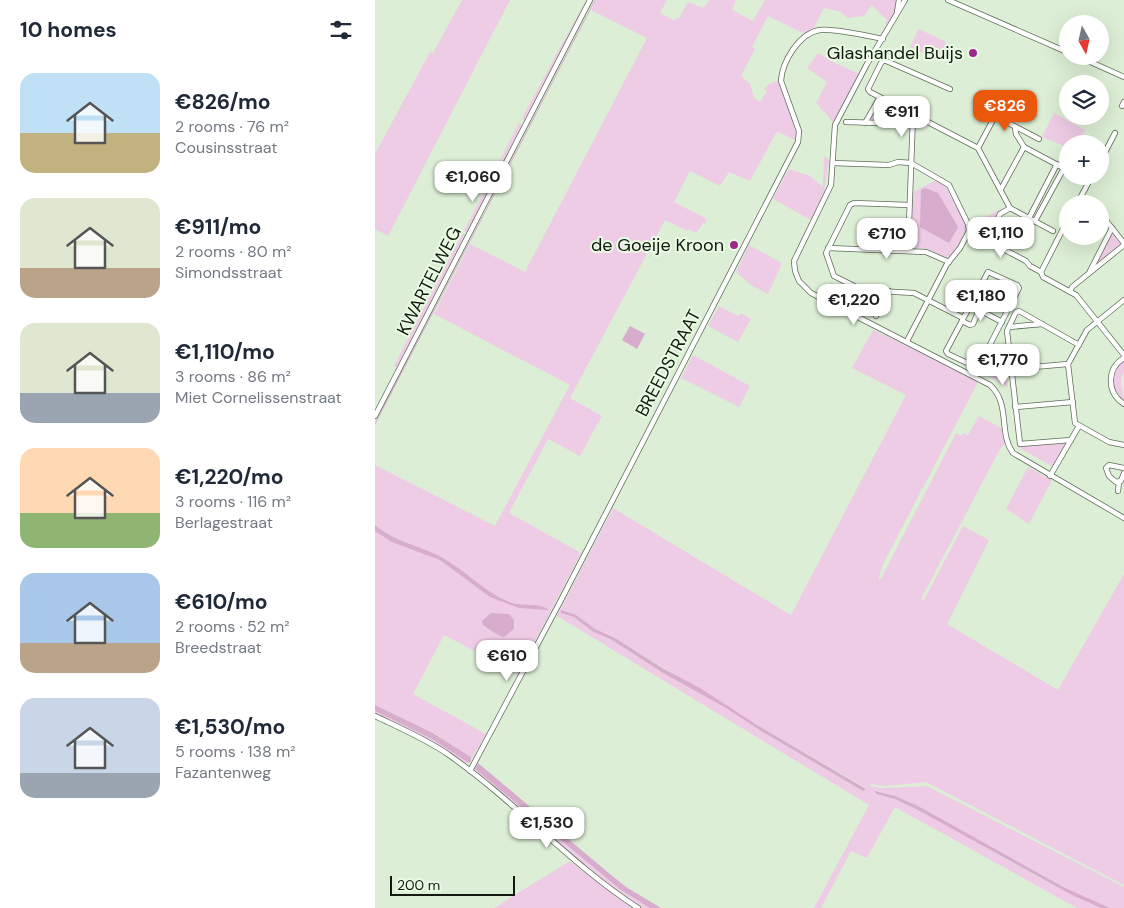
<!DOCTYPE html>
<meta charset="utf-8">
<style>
body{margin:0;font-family:"DM Sans",sans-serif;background:#f6f6f7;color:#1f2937;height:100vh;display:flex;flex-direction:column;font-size:19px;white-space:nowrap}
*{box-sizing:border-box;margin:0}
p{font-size:16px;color:#747a83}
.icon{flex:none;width:28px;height:28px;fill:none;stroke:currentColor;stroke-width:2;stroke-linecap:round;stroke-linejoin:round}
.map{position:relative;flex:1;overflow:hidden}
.panel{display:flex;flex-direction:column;background:#fff;width:375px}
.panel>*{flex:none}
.needle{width:32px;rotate:172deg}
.buttons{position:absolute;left:684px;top:15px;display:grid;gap:10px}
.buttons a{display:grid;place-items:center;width:50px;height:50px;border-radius:50%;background:#fff;box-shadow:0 5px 20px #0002;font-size:25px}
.scale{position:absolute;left:15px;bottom:12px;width:125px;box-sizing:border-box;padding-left:5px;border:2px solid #131910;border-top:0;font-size:14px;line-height:18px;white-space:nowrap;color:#131910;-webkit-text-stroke:4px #e9fbe3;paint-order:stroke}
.price{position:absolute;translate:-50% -42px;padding:0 11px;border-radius:10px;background:#fff;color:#222;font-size:16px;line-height:32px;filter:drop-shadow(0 1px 2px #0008)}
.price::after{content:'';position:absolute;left:50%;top:30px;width:15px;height:11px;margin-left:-8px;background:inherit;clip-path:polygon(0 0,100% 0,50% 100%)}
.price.selected{background:#ea580c;color:#fff}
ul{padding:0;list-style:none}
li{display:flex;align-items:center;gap:15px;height:125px;padding:0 20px}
li span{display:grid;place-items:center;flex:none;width:140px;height:100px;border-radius:15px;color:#555}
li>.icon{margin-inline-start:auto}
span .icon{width:60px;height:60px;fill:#fffc;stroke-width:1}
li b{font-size:21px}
h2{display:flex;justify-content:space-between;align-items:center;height:60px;padding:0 20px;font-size:21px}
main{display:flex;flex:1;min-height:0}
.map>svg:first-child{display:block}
.green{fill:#eecce5;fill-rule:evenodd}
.water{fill:#d7accc}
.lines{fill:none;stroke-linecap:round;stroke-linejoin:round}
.stream{stroke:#d7accc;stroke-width:1}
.minor-casing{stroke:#5e6d59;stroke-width:6}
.minor{stroke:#fff;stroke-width:4.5}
.poi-dot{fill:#9b2b8a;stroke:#e9fbe3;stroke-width:2}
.labels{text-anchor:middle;stroke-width:4;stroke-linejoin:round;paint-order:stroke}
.poi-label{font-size:18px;fill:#131910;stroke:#e9fbe3;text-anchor:end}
.street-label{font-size:18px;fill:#131910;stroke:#e9fbe3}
</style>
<main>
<section class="panel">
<h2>10 homes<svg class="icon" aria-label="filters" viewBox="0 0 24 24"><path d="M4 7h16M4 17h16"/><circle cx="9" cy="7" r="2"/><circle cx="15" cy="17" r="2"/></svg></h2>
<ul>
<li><span style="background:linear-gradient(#bfe0f5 60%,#c2b280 0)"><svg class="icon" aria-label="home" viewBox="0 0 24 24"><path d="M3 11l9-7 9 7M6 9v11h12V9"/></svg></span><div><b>€826/mo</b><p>2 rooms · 76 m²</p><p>Cousinsstraat</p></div></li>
<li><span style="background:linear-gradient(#dfe7d0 70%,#b9a48a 0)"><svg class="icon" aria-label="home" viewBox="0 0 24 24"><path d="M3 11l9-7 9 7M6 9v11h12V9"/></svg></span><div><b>€911/mo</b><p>2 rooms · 80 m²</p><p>Simondsstraat</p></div></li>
<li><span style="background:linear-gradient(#dfe7d0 70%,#9aa5b1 0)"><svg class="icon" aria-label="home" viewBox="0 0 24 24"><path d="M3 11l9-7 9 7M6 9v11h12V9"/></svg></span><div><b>€1,110/mo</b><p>3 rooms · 86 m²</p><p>Miet Cornelissenstraat</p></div></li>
<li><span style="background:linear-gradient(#ffd9b3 65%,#8fb573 0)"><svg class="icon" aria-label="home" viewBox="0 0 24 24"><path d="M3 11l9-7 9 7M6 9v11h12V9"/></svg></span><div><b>€1,220/mo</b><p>3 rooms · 116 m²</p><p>Berlagestraat</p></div></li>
<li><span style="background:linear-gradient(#a9c7e8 70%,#b9a48a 0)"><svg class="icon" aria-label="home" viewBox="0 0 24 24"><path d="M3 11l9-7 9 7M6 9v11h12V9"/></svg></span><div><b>€610/mo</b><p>2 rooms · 52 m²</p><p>Breedstraat</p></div></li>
<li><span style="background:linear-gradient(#c9d6e8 75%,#9aa5b1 0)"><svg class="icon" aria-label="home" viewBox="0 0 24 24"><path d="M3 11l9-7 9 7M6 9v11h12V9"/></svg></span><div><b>€1,530/mo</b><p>5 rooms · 138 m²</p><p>Fazantenweg</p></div></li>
</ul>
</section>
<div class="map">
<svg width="749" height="908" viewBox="0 0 749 908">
<rect width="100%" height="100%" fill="#dceed5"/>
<g class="green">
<polygon points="87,0 135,0 13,236 0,229 0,154 55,52 58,53"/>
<polygon points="221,0 292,0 285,13 298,20 304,18 313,2 328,8 335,0 361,0 357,10 378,21 390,0 521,0 522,3 518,17 512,24 510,23 512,20 497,5 489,16 472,18 466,12 449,8 436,33 432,35 393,16 377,47 380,49 366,76 375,84 379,98 385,102 392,91 389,89 394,84 404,80 422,135 422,141 404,132 401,133 375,181 354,172 345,186 315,171 299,202 332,219 330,224 328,223 321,233 314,229 312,231 290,220 195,398 227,416 205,456 173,439 134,513 206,553 143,674 69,635 38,694 111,734 97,758 57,732 0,705 0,465 120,526 195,385 59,314 95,244 150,272 272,38 216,10"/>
<polygon points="204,13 207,14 151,122 147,119 148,116"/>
<polygon points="544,29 571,42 563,60 535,47"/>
<polygon points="443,53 460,63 485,74 459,123 441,103 452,82 432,68"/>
<polygon points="507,100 534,114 536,121 527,122 527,119 502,118 502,121 497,121 495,118"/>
<polygon points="679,113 710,130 702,144 692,144 692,147 667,137"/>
<polygon points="144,123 149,126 93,233 89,231"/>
<polygon points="449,156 454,160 449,193 436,220 400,200 398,198 414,169 435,176 448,187"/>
<polygon points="562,180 570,186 592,226 583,246 573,258 551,249 535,247 538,192"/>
<polygon points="628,208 612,236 607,236 609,233 599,228 597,224"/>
<polygon points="736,233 739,233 745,241 745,245 722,264 721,263"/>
<polygon points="87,234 92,236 23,368 19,366"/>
<polygon points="374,245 407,263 393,294 376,285 361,272"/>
<polygon points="496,292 509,293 497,318 486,312"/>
<polygon points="344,306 363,316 366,313 376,319 363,342 333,326"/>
<path d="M 498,330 L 552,355 L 603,382 L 508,564 L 503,580 L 506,579 L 581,433 L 587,436 L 588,433 L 593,435 L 604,416 L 628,429 L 630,444 L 625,449 L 546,599 L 549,600 L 588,526 L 614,540 L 572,624 L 683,690 L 749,574 L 749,885 L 551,782 L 510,786 L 495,784 L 495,786 L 506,788 L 552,786 L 749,887 L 749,908 L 735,908 L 702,895 L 571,824 L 543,806 L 504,791 L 500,794 L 520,799 L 541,809 L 665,878 L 726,908 L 702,908 L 520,807 L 492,858 L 476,851 L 446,908 L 439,908 L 494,805 L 182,616 L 238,508 L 416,615 L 531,395 L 477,368 ZM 186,613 L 201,615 L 220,630 L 240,638 L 382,725 L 491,788 L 488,791 L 386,731 L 351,708 L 288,673 L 237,640 L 217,631 L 199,617 Z"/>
<polygon points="629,340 629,344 633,387 612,375"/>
<polygon points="318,355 375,386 364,407 306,378"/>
<path d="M 749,361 L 749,373 C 742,381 749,390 749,400 C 736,389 734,371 749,361 Z"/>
<polygon points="692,443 678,467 643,447 648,446"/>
<polygon points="653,467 677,480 654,524 631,509"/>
<polygon points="0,711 57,739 94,763 88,763 0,714"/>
<polygon points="100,769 246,890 275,908 266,908 224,879 100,773"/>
<polygon points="195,861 256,908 119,908"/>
</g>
<g class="water">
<polygon points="550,188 563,193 583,227 574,243 545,227 546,190"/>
<polygon points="255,326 270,334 262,349 247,340"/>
<path d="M 0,525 C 20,542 43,545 66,557 C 90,570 108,591 134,602 C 146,607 164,602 174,610 L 144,608 L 115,597 L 65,560 L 17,542 L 0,531 Z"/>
<polygon points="186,610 201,615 220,629 240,638 289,669 325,688 382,725 491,789 488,791 386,731 351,708 288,673 237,640 217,631 199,617 186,613"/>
<path d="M 116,613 L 134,614 L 139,620 L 139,629 L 129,637 C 123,636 114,629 108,625 L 107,621 Z"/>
<polygon points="0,705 56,732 96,757 96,761 94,763 57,739 0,711"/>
<polygon points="103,763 230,870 251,887 286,908 275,908 246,890 100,769"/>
<polygon points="500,791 520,796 543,806 690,888 735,908 726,908 697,895 541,809 520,799 501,794"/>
</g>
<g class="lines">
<polyline class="stream" points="0,424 220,0"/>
<g class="minor-casing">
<g id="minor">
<path d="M 530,0 L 492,64 L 460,125 L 456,185 L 419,261 L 420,271 L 424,281 L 436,293 L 615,385 C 636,404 623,432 638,453 L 749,518"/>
<polyline points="573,0 692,52"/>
<polyline points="522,12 524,0"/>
<polyline points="702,56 749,77"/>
<polyline points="575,89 509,60 506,63 493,89 495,92 603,148 635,208"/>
<polyline points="747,106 749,102"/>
<polyline points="612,112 620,116"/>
<polyline points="471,122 538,124"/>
<polyline points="490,123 505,97"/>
<polyline points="640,127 641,134 649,147"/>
<polyline points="603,148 620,116 664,139"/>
<polyline points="725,162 740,133"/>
<polyline points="458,163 514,165 523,162 536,163 574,185 593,224 594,231 585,248 572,264 532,341"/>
<polyline points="705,176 706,177"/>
<polyline points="626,189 649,147 692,170"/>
<polyline points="704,199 714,204"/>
<polyline points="702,204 717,176"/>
<polyline points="534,205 479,203 475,205 451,253 459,276 487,290 539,293 588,318"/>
<polyline points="725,213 749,243"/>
<polyline points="654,218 682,164"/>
<polyline points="660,221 689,168"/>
<polyline points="594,231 651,261 655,266 666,272 668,277 701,295 749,355"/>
<polyline points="612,240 625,214 635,208 678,231"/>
<polyline points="453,248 551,252 574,262"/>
<polyline points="533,251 538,115"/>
<polyline points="715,271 737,228"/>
<polygon points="613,272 642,285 644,288 603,368 573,354 571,351"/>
<polyline points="666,272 692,221"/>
<polyline points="695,292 697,287 749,245"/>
<polyline points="749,300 712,330 693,364 700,423 734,442 749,445"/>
<polyline points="595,305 627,322"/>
<polyline points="501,316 514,291"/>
<polyline points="587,321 595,325 598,324 604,310"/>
<polyline points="634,327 667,324"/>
<path d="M 749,358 C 732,368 731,392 749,404"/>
<polyline points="636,369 693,364"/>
<polyline points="640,407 698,402"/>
<polyline points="0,416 215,0"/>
<polyline points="696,440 645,444 632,331 641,312 644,311 704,345"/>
<polyline points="749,468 734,465 731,468 734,476 741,482 746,481 749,473"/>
<polyline points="675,476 704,426"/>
<polyline points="743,491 744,482"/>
<path d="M 0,716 C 25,728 51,739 74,755 C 141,802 195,864 263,908"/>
<path d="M 95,771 L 185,602 L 423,142 L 424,131 L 406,81 C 407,62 424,33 445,30 C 460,28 492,36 508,39"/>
</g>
</g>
<use href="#minor" class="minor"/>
</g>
<g class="poi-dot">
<circle cx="598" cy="53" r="5"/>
<circle cx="359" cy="245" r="5"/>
</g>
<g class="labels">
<g class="poi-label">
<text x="588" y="59">Glashandel Buijs</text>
<text x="349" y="251">de Goeije Kroon</text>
</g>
<g class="street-label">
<text transform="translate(54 281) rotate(-63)" y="6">KWARTELWEG</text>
<text transform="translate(293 363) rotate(-62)" y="6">BREEDSTRAAT</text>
</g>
</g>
</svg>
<div class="buttons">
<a><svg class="needle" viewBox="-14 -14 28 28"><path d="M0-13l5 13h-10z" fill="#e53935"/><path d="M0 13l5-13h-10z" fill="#747a83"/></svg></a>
<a><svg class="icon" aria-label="layers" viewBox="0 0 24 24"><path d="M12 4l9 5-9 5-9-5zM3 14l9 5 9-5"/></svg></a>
<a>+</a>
<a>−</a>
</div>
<div class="scale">200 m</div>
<b class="price selected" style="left:630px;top:132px">€826</b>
<b class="price" style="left:527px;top:138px">€911</b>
<b class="price" style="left:98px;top:203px">€1,060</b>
<b class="price" style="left:626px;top:259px">€1,110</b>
<b class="price" style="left:512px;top:260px">€710</b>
<b class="price" style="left:606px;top:322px">€1,180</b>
<b class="price" style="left:479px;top:326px">€1,220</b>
<b class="price" style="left:628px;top:386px">€1,770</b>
<b class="price" style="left:132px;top:682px">€610</b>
<b class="price" style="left:172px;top:849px">€1,530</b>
</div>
</main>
